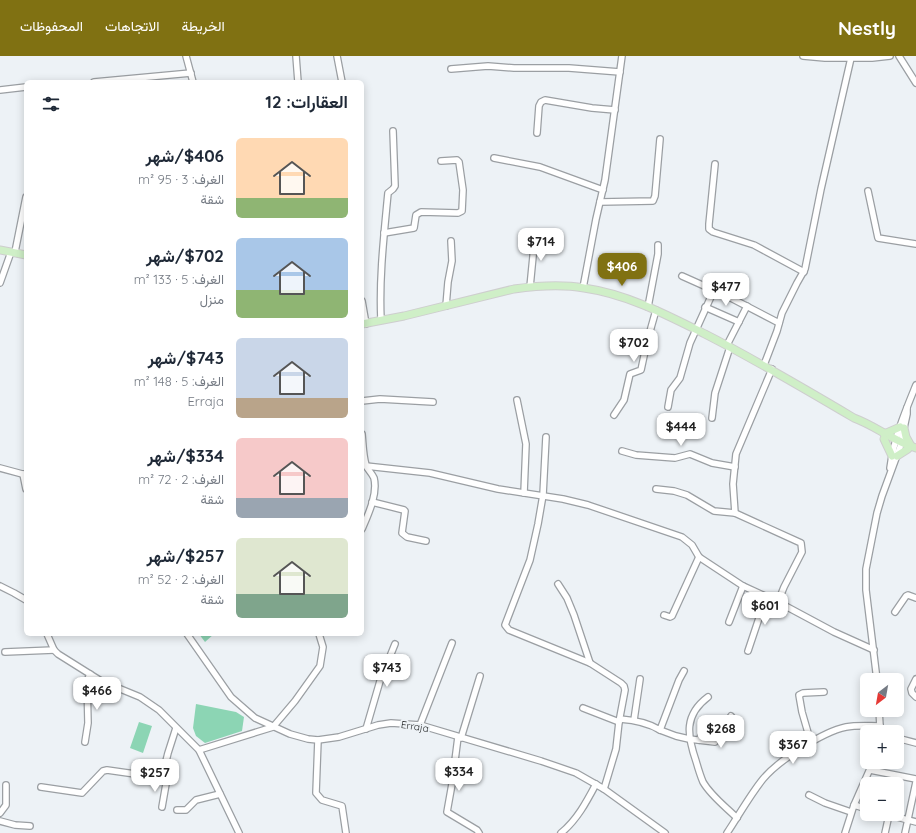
<!DOCTYPE html>
<html lang="ar">
<meta charset="utf-8">
<style>
body{margin:0;font-family:Quicksand,Vazirmatn,sans-serif;background:#f2f2f3;color:#1f2937;direction:rtl;height:100vh;display:flex;flex-direction:column;font-size:15px;white-space:nowrap}
*{box-sizing:border-box;margin:0}
p{font-size:13px;color:#747a83}
.icon{flex:none;width:22px;height:22px;fill:none;stroke:currentColor;stroke-width:2;stroke-linecap:round;stroke-linejoin:round}
.map{position:relative;flex:1;overflow:hidden;direction:ltr}
.drawer{position:absolute;left:24px;top:24px;width:340px;height:556px;display:flex;flex-direction:column;background:#fff;border-radius:6px;box-shadow:0 2px 10px #0003;direction:rtl}
.drawer>*{flex:none}
.needle{width:26px;rotate:211deg}
.tools{position:absolute;left:860px;top:617px;display:grid;gap:8px}
.tools a{display:grid;place-items:center;width:44px;height:44px;border-radius:6px;background:#fff;box-shadow:0 2px 10px #0003;font-size:20px}
.price{position:absolute;translate:-50% -34px;padding:0 9px;border-radius:8px;background:#fff;color:#222;font-size:13px;line-height:26px;filter:drop-shadow(0 1px 2px #0008)}
.price::after{content:'';position:absolute;left:50%;top:24px;width:12px;height:9px;margin-left:-6px;background:inherit;clip-path:polygon(0 0,100% 0,50% 100%)}
.price.active{background:#807112;color:#fff}
ul{padding:0;list-style:none}
li{display:flex;align-items:center;gap:12px;height:100px;padding:0 16px}
li span{display:grid;place-items:center;flex:none;width:112px;height:80px;border-radius:6px;color:#555}
li>.icon{margin-inline-start:auto}
span .icon{width:48px;height:48px;fill:#fffc;stroke-width:1}
li b{font-size:17px}
h2{display:flex;justify-content:space-between;align-items:center;height:48px;padding:0 16px;font-size:17px}
header{display:flex;align-items:center;gap:24px;box-sizing:border-box;height:56px;padding:0 20px;background:#807112;color:#fff}
header strong{font-size:19px}
nav{display:flex;gap:22px;margin-inline-start:auto;font-size:14px}
.map>svg:first-child{display:block}
.green{fill:#8cd5b4}
.lines{fill:none;stroke-linecap:round;stroke-linejoin:round}
.minor-casing{stroke:#9b9fa3;stroke-width:8}
.major-casing{stroke:#cecece;stroke-width:9}
.minor{stroke:#fff;stroke-width:5.5}
.major{stroke:#cfefc7;stroke-width:7}
.labels{text-anchor:middle;stroke-width:4;stroke-linejoin:round;paint-order:stroke}
.street-label{font-size:10px;fill:#1f2122;stroke:#edf2f6}
</style>
<header>
<strong>Nestly</strong>
<nav><a>الخريطة</a><a>الاتجاهات</a><a>المحفوظات</a></nav>
</header>
<div class="map">
<svg width="916" height="777" viewBox="0 0 916 777">
<rect width="100%" height="100%" fill="#edf2f6"/>
<g class="green">
<polygon points="199,578 214,578 205,586"/>
<polygon points="196,648 236,656 244,661 242,675 205,687 196,680 193,672"/>
<polygon points="139,666 152,670 143,697 130,692"/>
</g>
<g class="lines">
<g class="minor-casing">
<g id="minor">
<polyline points="186,0 193,26"/>
<polyline points="296,0 298,26"/>
<polyline points="337,0 342,26"/>
<polyline points="803,0 825,2 851,2"/>
<polyline points="899,0 916,27"/>
<polyline points="451,13 488,10 514,12 569,12 620,16"/>
<polyline points="94,26 191,17"/>
<polyline points="0,34 26,31"/>
<polyline points="537,77 539,50 541,46 545,44 592,52 615,54"/>
<polyline points="494,102 540,111 603,134"/>
<polyline points="715,108 709,168 709,173 713,176 754,189 804,216"/>
<polyline points="868,135 878,182 916,188"/>
<polyline points="600,146 653,145 655,140 660,83"/>
<polyline points="384,177 414,172 416,159 421,156 458,157 462,155 463,134 459,106 457,104 441,105"/>
<polyline points="15,196 26,141"/>
<polyline points="682,220 729,241 779,267"/>
<polyline points="0,227 11,196"/>
<polyline points="530,231 535,180"/>
<polyline points="583,232 596,163 605,124 622,0"/>
<polyline points="362,245 366,268"/>
<polyline points="446,250 448,226 452,205 451,185"/>
<polyline points="648,251 658,198 658,189"/>
<polyline points="705,251 739,266"/>
<path d="M 381,264 C 379,222 384,179 388,137 L 393,133 L 395,130 L 393,75"/>
<polyline points="727,289 747,250"/>
<polyline points="764,309 777,275 782,257 797,227 805,213 821,133 851,2 872,2 890,0"/>
<polyline points="772,313 736,398 733,428 735,457 801,487 802,496 784,531 778,546"/>
<polyline points="517,344 526,388 524,437"/>
<polyline points="362,345 380,343 433,346"/>
<polyline points="668,351 671,334 680,322 690,287 714,234"/>
<polyline points="614,359 624,344 630,318 641,314 647,286 656,254"/>
<polyline points="712,362 715,337 730,291"/>
<path d="M 362,378 C 363,388 363,399 366,409 C 367,413 372,417 374,422 C 378,438 368,459 362,473"/>
<polyline points="546,381 543,439 538,468 530,504 505,569 509,574 590,607"/>
<polyline points="622,395 636,399 675,402 690,398 712,407 735,411"/>
<polyline points="366,410 430,417 498,433 563,443 588,449 682,481 692,489 699,501 743,530 778,546 834,576 874,594"/>
<polyline points="0,412 26,419"/>
<path d="M 890,412 C 894,382 905,356 916,329"/>
<polyline points="23,418 26,433"/>
<polyline points="656,433 674,435 687,439 714,455 735,457"/>
<polyline points="372,446 404,454 405,455 402,477 407,481 426,485"/>
<polyline points="558,528 567,542 574,559 590,607 621,627 624,630 625,634 619,666 616,693 604,733"/>
<polyline points="0,530 14,537 26,544"/>
<polyline points="895,556 906,540 908,539 916,542"/>
<polyline points="664,559 670,561 672,560 699,501"/>
<polyline points="729,566 743,530"/>
<polyline points="47,578 54,594 58,598 101,625 140,641 159,654 199,694 239,777"/>
<polyline points="187,578 231,641 255,662 290,678 308,683 318,684 339,681 378,669 391,667 420,669 541,705 576,717 604,733 665,777"/>
<polyline points="748,595 766,541"/>
<polyline points="5,596 54,594"/>
<polyline points="916,623 911,633 912,637 916,641"/>
<polyline points="877,624 866,534 866,513 877,457 882,440 900,391 907,358 907,352"/>
<path d="M 708,641 C 684,659 687,679 696,705 C 698,712 700,719 703,726 C 711,740 726,751 737,762"/>
<polyline points="583,652 619,666"/>
<polyline points="879,654 880,670 883,676"/>
<path d="M 620,663 C 634,664 647,666 660,674 L 679,624 L 684,615"/>
<polyline points="634,664 640,623"/>
<polyline points="420,669 452,587"/>
<polyline points="366,673 380,625 395,588"/>
<polyline points="660,674 676,680 689,683 715,686 731,660"/>
<polyline points="458,681 452,728 447,756 477,774 479,777"/>
<polyline points="461,682 480,620"/>
<polyline points="897,682 916,687"/>
<polyline points="318,684 316,737 322,744 342,750 346,777"/>
<polyline points="699,684 709,664"/>
<polyline points="85,686 88,667 87,625 90,618"/>
<polyline points="811,687 802,656 799,639 803,637 824,636"/>
<polyline points="199,694 273,671 295,645 320,610 323,591 319,578"/>
<polyline points="870,714 916,723"/>
<polyline points="41,731 82,737 103,715 107,714 156,721 162,721 168,697 176,672"/>
<polyline points="809,739 825,747 851,756"/>
<polyline points="854,749 867,753"/>
<polyline points="162,751 166,728 162,720"/>
<polyline points="177,754 186,754 196,744 220,738"/>
<polyline points="0,757 6,749 6,729"/>
<polyline points="885,758 916,766"/>
<polyline points="0,765 15,769 30,770"/>
<path d="M 561,777 C 577,764 587,745 596,728"/>
<path d="M 727,777 C 739,759 750,739 763,723 C 778,705 822,676 846,671 C 857,669 868,670 880,670"/>
<polyline points="845,777 854,749 873,706"/>
<polyline points="885,777 889,759"/>
<polyline points="905,777 916,726"/>
</g>
</g>
<g class="major-casing">
<g id="major">
<polyline points="0,194 26,199"/>
<path d="M 362,268 L 404,260 L 514,233 C 535,230 562,228 584,232 C 627,238 667,259 705,278 C 756,304 805,333 854,362 C 876,370 893,385 916,392"/>
<polyline points="904,372 906,381 911,390"/>
<polyline points="884,378 900,371"/>
<polyline points="884,383 892,400"/>
<polyline points="897,400 908,393"/>
</g>
</g>
<use href="#minor" class="minor"/>
<use href="#major" class="major"/>
</g>
<g class="labels">
<g class="street-label">
<text transform="translate(415 670) rotate(9)" y="4">Erraja</text>
</g>
</g>
</svg>
<div class="tools">
<a><svg class="needle" viewBox="-14 -14 28 28"><path d="M0-13l5 13h-10z" fill="#e53935"/><path d="M0 13l5-13h-10z" fill="#747a83"/></svg></a>
<a>+</a>
<a>−</a>
</div>
<b class="price" style="left:541px;top:206px">$714</b>
<b class="price active" style="left:622px;top:231px">$406</b>
<b class="price" style="left:726px;top:251px">$477</b>
<b class="price" style="left:634px;top:307px">$702</b>
<b class="price" style="left:681px;top:391px">$444</b>
<b class="price" style="left:765px;top:570px">$601</b>
<b class="price" style="left:387px;top:632px">$743</b>
<b class="price" style="left:97px;top:655px">$466</b>
<b class="price" style="left:721px;top:693px">$268</b>
<b class="price" style="left:793px;top:709px">$367</b>
<b class="price" style="left:459px;top:736px">$334</b>
<b class="price" style="left:155px;top:737px">$257</b>
<section class="drawer">
<h2>العقارات: 12<svg class="icon" aria-label="filters" viewBox="0 0 24 24"><path d="M4 7h16M4 17h16"/><circle cx="9" cy="7" r="2"/><circle cx="15" cy="17" r="2"/></svg></h2>
<ul>
<li><span style="background:linear-gradient(#ffd9b3 75%,#8fb573 0)"><svg class="icon" aria-label="home" viewBox="0 0 24 24"><path d="M3 11l9-7 9 7M6 9v11h12V9"/></svg></span><div><b>$406/شهر</b><p>الغرف: 3 · 95 m²</p><p>شقة</p></div></li>
<li><span style="background:linear-gradient(#a9c7e8 65%,#8fb573 0)"><svg class="icon" aria-label="home" viewBox="0 0 24 24"><path d="M3 11l9-7 9 7M6 9v11h12V9"/></svg></span><div><b>$702/شهر</b><p>الغرف: 5 · 133 m²</p><p>منزل</p></div></li>
<li><span style="background:linear-gradient(#c9d6e8 75%,#b9a48a 0)"><svg class="icon" aria-label="home" viewBox="0 0 24 24"><path d="M3 11l9-7 9 7M6 9v11h12V9"/></svg></span><div><b>$743/شهر</b><p>الغرف: 5 · 148 m²</p><p>Erraja</p></div></li>
<li><span style="background:linear-gradient(#f6c9c9 75%,#9aa5b1 0)"><svg class="icon" aria-label="home" viewBox="0 0 24 24"><path d="M3 11l9-7 9 7M6 9v11h12V9"/></svg></span><div><b>$334/شهر</b><p>الغرف: 2 · 72 m²</p><p>شقة</p></div></li>
<li><span style="background:linear-gradient(#dfe7d0 70%,#7fa58c 0)"><svg class="icon" aria-label="home" viewBox="0 0 24 24"><path d="M3 11l9-7 9 7M6 9v11h12V9"/></svg></span><div><b>$257/شهر</b><p>الغرف: 2 · 52 m²</p><p>شقة</p></div></li>
</ul>
</section>
</div>
